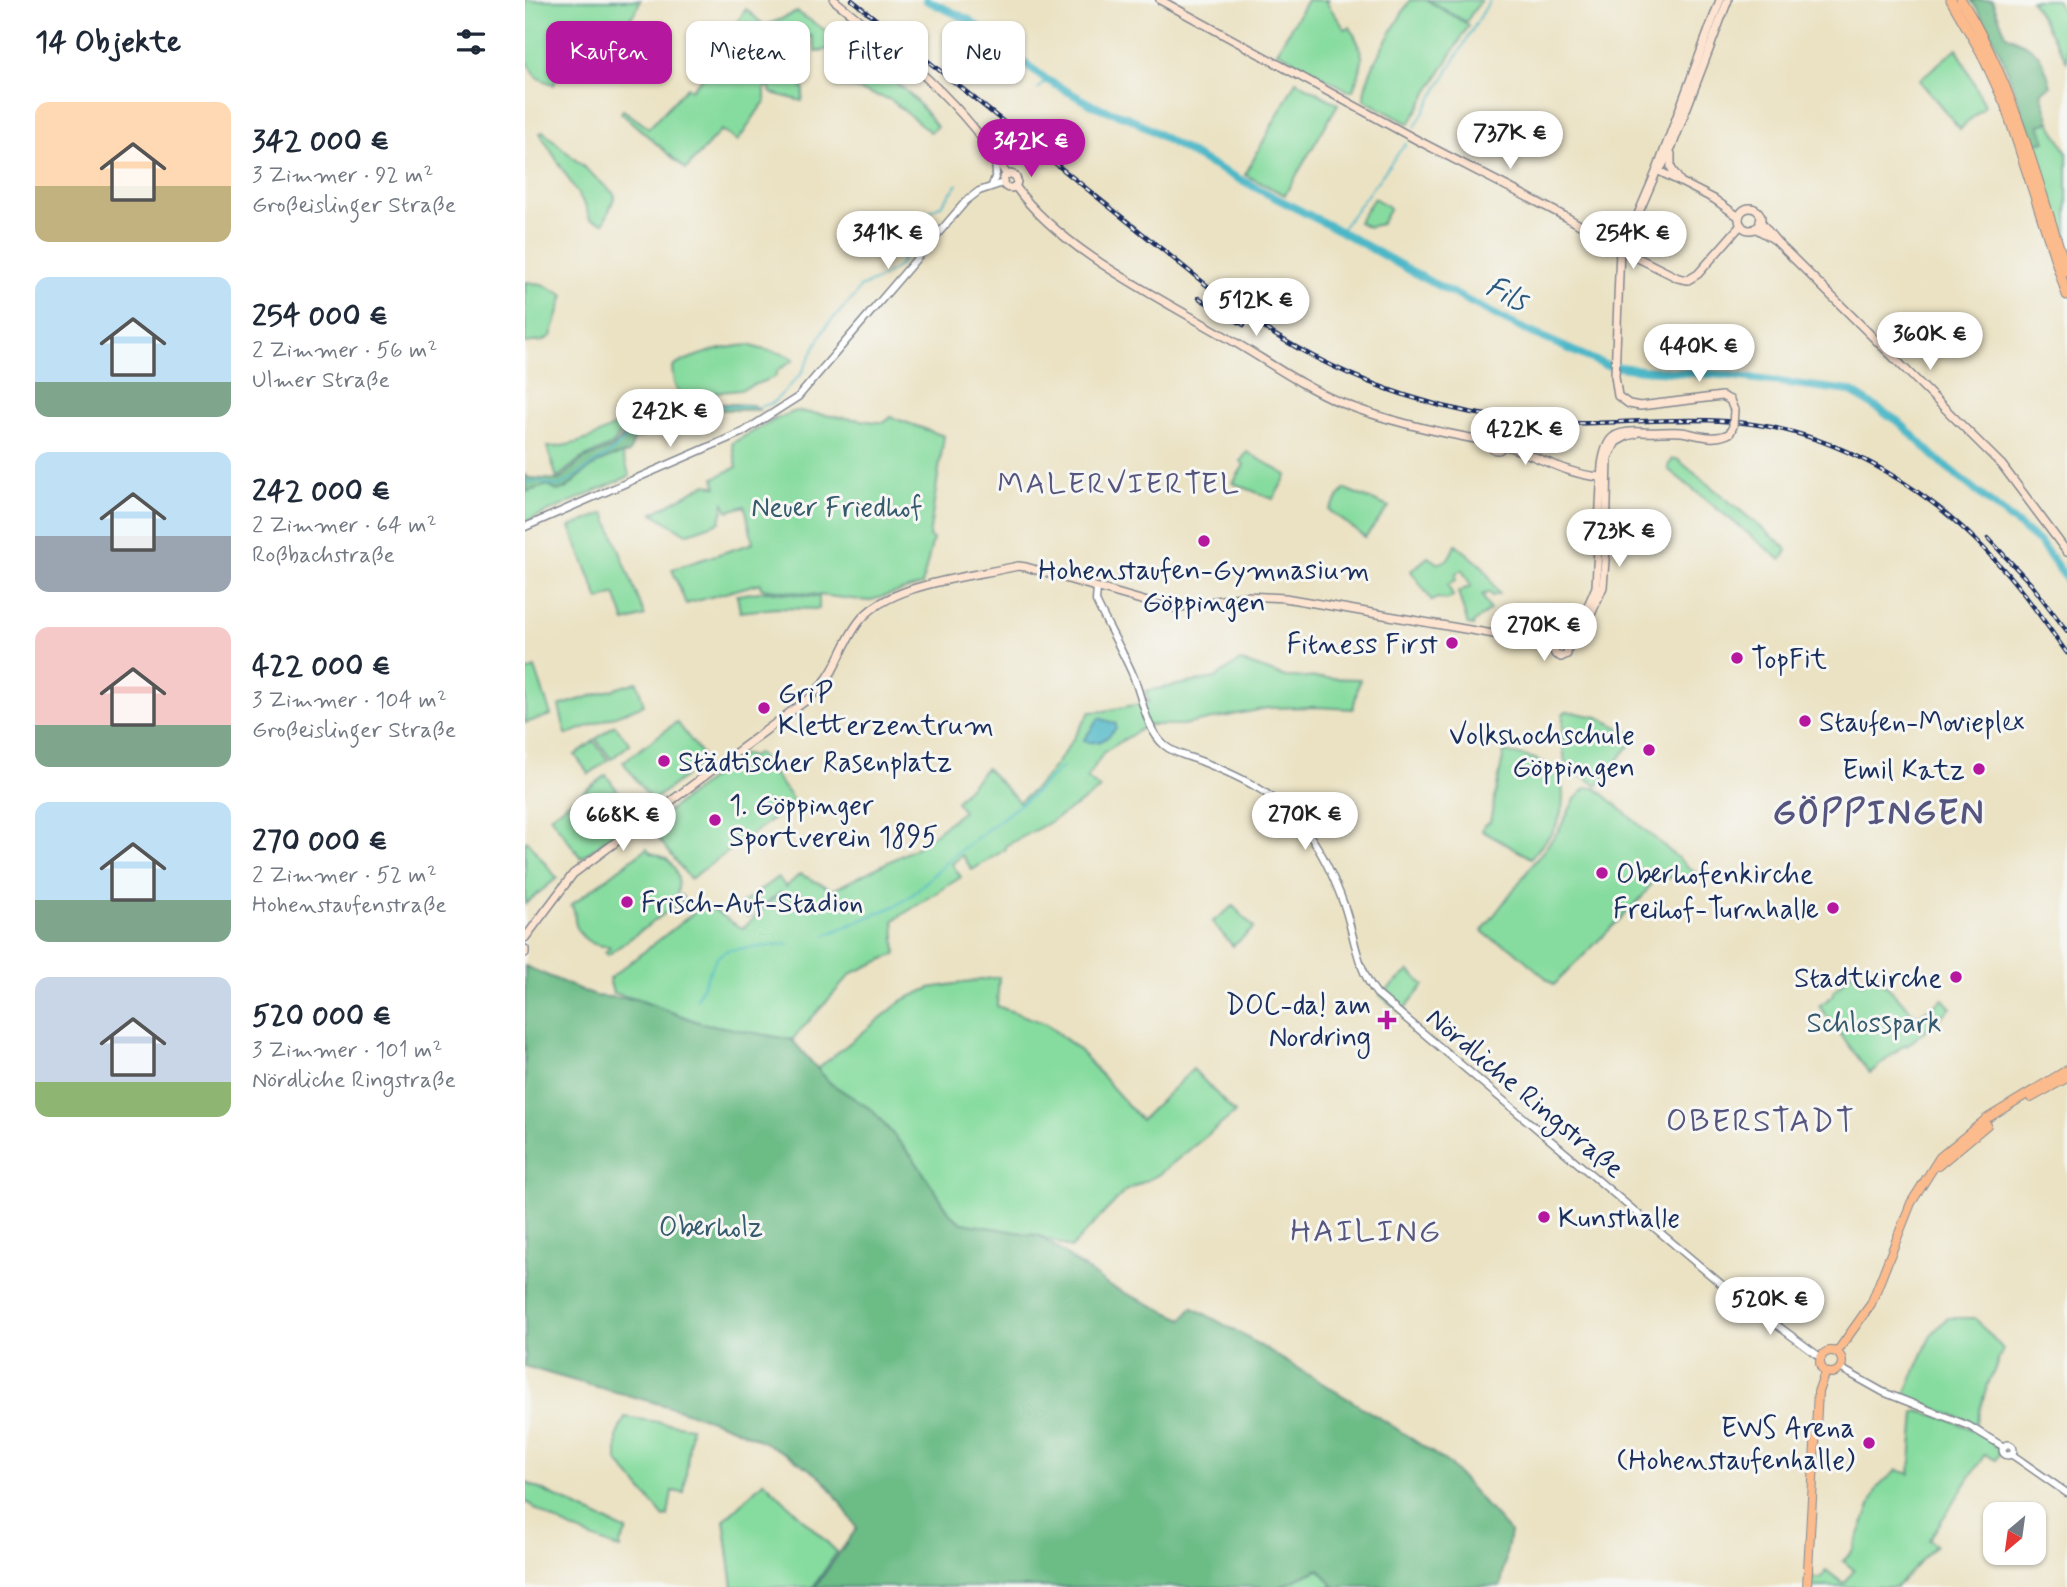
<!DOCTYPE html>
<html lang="de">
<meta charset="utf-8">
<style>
body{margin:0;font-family:Mynerve,sans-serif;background:#f6f6f7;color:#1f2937;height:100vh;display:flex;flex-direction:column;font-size:26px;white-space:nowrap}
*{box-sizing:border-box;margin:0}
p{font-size:23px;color:#747a83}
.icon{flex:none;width:38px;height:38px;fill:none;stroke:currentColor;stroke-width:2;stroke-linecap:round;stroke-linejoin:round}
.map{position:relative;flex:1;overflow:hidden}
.details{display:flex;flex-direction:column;background:#fff;width:525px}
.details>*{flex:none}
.hud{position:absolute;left:21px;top:21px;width:665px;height:63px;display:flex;gap:14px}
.needle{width:46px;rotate:209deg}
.fabs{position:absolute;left:1458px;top:1502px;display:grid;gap:14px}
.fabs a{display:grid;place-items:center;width:63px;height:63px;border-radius:14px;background:#fff;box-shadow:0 2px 5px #0004;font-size:35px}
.price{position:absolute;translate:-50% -60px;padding:0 16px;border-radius:24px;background:#fff;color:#222;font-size:23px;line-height:46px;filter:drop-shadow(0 2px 4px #0008)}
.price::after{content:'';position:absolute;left:50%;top:42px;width:21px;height:16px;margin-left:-10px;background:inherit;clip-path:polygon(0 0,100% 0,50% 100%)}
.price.current{background:#b5179e;color:#fff}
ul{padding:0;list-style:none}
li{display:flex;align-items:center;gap:21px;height:175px;padding:0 35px}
li span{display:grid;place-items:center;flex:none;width:196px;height:140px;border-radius:14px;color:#555}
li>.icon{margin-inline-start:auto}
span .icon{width:84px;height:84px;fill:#fffc;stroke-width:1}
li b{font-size:30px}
h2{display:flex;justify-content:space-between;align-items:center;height:84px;padding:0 35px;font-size:30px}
.chip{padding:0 24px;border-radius:14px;background:#fff;box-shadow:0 2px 5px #0004;font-size:24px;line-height:63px}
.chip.current{background:#b5179e;color:#fff}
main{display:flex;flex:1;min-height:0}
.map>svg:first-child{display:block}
.green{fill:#86dc9f;stroke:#50867e;stroke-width:2}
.forest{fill:#6cbc86;stroke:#447672;stroke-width:2}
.water{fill:#4bb7c7;stroke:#337392;stroke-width:2}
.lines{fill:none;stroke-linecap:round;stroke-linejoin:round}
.stream{stroke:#4bb7c7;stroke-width:2}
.river{stroke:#4bb7c7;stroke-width:8}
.tertiary-casing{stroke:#838890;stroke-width:9}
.secondary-casing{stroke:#838890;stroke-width:10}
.primary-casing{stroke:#838890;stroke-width:10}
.trunk-casing{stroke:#838890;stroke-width:11}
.tertiary{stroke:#fff;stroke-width:6}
.secondary{stroke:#fde4d1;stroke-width:7}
.primary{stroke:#fbbb8d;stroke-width:8}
.trunk{stroke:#fbbb8d;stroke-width:9}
.rail-casing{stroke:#1b2f5e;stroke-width:4.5}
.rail{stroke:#f6f6f2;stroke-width:2;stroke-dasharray:5;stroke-linecap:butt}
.secondary-bridge-casing{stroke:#838890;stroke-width:10;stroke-linecap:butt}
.secondary-bridge{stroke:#fde4d1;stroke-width:7}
.poi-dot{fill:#b5179e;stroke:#f6f6f2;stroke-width:2.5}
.labels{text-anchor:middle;stroke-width:6;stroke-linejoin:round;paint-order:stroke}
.park-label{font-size:28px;fill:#365a6e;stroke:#f6f6f2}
.poi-label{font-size:28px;fill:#1b2f5e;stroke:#f6f6f2;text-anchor:start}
.street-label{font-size:28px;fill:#1b2f5e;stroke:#f6f6f2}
.water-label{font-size:30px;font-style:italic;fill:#29587e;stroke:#f6f6f2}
.neighbourhood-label{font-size:30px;letter-spacing:2px;fill:#555580;stroke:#f6f6f2}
.quarter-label{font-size:32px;letter-spacing:2px;fill:#555580;stroke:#f6f6f2}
.district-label{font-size:35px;font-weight:bold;letter-spacing:2px;fill:#555580;stroke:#f6f6f2}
</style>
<main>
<section class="details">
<h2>14 Objekte<svg class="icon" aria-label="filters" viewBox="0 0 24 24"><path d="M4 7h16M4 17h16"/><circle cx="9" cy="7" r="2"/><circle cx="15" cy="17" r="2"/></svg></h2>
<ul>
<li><span style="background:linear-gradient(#ffd9b3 60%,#c2b280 0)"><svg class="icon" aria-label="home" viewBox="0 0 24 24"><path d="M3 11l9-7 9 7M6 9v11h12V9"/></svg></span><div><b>342 000 €</b><p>3 Zimmer · 92 m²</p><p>Großeislinger Straße</p></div></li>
<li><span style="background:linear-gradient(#bfe0f5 75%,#7fa58c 0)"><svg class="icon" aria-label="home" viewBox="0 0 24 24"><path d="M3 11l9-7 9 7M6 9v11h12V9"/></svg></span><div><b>254 000 €</b><p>2 Zimmer · 56 m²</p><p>Ulmer Straße</p></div></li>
<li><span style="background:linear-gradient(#bfe0f5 60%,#9aa5b1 0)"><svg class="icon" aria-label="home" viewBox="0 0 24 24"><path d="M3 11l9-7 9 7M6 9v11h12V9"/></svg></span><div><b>242 000 €</b><p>2 Zimmer · 64 m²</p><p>Roßbachstraße</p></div></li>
<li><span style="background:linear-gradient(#f6c9c9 70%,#7fa58c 0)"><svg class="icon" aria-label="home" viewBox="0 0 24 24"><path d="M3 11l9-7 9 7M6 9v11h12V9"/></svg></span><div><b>422 000 €</b><p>3 Zimmer · 104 m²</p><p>Großeislinger Straße</p></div></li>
<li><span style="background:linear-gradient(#bfe0f5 70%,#7fa58c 0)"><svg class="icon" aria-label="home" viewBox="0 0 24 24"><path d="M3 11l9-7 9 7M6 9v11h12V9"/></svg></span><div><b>270 000 €</b><p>2 Zimmer · 52 m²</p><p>Hohenstaufenstraße</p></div></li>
<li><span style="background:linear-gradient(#c9d6e8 75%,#8fb573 0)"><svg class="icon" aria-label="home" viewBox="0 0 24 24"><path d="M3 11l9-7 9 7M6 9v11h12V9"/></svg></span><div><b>520 000 €</b><p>3 Zimmer · 101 m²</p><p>Nördliche Ringstraße</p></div></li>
</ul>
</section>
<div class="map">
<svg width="1542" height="1587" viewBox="0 0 1542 1587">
<rect width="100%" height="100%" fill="#f6f6f2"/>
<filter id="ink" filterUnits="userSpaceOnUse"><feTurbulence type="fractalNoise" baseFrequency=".0143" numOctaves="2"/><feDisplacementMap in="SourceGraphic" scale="14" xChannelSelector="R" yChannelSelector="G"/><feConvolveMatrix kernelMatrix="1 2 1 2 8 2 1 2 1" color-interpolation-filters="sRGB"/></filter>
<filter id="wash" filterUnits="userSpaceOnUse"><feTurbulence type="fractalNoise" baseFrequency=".00686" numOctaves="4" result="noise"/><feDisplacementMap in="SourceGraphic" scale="28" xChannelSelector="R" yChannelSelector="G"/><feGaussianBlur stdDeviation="1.57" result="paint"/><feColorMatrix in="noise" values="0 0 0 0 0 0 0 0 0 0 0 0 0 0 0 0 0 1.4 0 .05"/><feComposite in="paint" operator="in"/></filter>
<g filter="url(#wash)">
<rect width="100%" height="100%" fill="#ebe2c3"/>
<g class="green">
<path d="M 0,0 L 115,0 C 107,35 66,29 46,50 C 37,60 33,73 29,85 L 13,78 L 0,60 Z"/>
<path d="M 782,0 L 803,0 L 801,2 L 820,29 L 825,27 C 841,57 840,58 828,90 L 824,91 L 752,51 Z"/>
<path d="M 885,0 L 901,0 L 944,25 L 884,124 L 839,100 C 838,74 871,24 885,0 Z"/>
<polygon points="903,0 956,0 941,22"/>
<polygon points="1506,0 1531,0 1542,20 1542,61"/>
<path d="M 221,9 L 240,26 L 272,12 L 320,43 L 325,64 C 369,75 386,91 412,127 L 405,132 L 366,100 L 327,88 L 312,87 L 310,70 L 304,49 L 291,52 L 287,36 L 247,50 L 251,71 L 238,74 L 235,51 L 225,48 L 225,53 L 221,55 L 221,51 L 197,44 Z"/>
<polygon points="1432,48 1460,106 1435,129 1394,80"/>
<path d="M 189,72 L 198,77 L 220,81 L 221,77 L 244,75 L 246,84 L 273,82 L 279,89 L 277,101 L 246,93 L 244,85 L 240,86 L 240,102 C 229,113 221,133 212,141 L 196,130 L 161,169 L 96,113 L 98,110 L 124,128 L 162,87 L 166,90 L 181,74 Z"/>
<polygon points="771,81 813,104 760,195 720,175"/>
<polygon points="1525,122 1542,153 1542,257 1507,144 1519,141 1514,125"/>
<polygon points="18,131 88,193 90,196 79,223 65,219 61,207 15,133"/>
<polygon points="849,198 865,208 856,224 844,227 833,222"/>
<polygon points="0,282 17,284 39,295 26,336 18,341 0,343"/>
<path d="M 225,345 C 240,353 256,349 269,360 L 253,370 L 250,377 L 215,390 L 175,394 L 159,399 C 149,390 148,380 147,367 C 172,353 198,347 225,345 Z"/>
<polygon points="271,411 350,422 360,422 366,417 419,436 404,537 408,539 397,585 343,601 236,588 235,583 161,604 147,569 228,543 220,506 203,511 199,503 195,522 161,534 128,513 181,484 192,487 189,478 212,467 207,443 253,418"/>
<path d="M 93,424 L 98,431 L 87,445 L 55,459 L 32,478 L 22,447 C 49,447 70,437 93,424 Z"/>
<polygon points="722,452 762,475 748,499 708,483 719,465 716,461"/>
<path d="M 97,454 L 105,476 L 0,522 L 0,492 L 23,485 L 41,489 C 58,473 73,459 97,454 Z"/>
<polygon points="1148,459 1152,459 1260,547 1262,551 1256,560 1144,470 1143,466"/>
<polygon points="820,489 864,507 840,537 804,510"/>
<polygon points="80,513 120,616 100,622 90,594 74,600 45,527"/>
<path d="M 931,544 L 958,567 L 974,594 L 967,596 L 965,592 L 957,595 L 965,610 L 949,622 L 948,626 L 943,625 L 933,592 L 946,586 L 937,570 L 931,573 L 931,580 L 923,585 L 928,596 L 922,600 L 912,598 L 907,601 L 886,571 L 903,557 L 912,563 C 926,562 925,553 931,544 Z"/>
<polygon points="241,591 294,597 294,609 251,608 215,612 212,595"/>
<path d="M 715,661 L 761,677 L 835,679 L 828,709 L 789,707 L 743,708 L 657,725 L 623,725 L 579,752 L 562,778 L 575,789 C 544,812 512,830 480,846 L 481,849 L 447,870 L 437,855 L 427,864 L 436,877 L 369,920 L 371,954 L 327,973 L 267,1040 L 176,1023 L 111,999 L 88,993 L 84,979 L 180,904 L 217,929 L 256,892 L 222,917 L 214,906 L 253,877 L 261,887 L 275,874 L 308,890 L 391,848 L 438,811 L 431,801 L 461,768 L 494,802 C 526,778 544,745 565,712 L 579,711 L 624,702 L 620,691 L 690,678 Z"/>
<polygon points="10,668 26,715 0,723 0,672"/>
<polygon points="112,682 119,705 41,735 34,706"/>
<polygon points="1041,711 1073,717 1109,735 1105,745 1072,786 1040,763 1037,737 1038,714"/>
<polygon points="152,722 181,760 127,801 98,762"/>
<polygon points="90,725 105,744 86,759 71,739"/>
<polygon points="69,741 83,760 64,774 50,755"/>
<path d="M 979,752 C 994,755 1013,757 1025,767 C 1043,781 1040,809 1030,828 C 1024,838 1014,848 1006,858 L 957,831 L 959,825 L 965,822 Z"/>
<polygon points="233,753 270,803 165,879 124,826 218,754 227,757"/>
<polygon points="81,775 112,817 56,858 25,816"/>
<polygon points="1061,788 1070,788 1076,792 1175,877 1130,878 1117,897 1029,985 985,947 968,940 957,931 1034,830 1050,799"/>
<polygon points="2,841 32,878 0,904 0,843"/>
<path d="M 122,848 L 126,853 C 149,857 158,876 151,898 L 156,895 L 159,899 L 83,955 L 80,952 L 85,948 L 84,946 C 68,947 53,938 50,921 C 49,914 51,911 46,905 Z"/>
<polygon points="708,906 729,928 708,946 687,922"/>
<polygon points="884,971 899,985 876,1013 855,995"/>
<polygon points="1327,972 1338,983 1348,972 1392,1017 1418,999 1426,1008 1382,1046 1380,1044 1345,1073 1294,1006 1309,995 1308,992"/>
<polygon points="474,977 472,1006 521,1024 554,1050 616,1120 668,1069 710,1113 633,1175 600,1191 546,1248 515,1236 437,1223 427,1216 389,1159 347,1110 305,1083 292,1069 378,1000 405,988"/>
<polygon points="1422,1318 1450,1318 1478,1349 1460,1392 1451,1424 1382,1398 1381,1392 1406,1335"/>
<path d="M 1393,1411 C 1419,1417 1458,1429 1475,1451 L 1471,1460 L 1460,1454 L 1404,1540 L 1411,1545 L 1371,1587 L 1286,1587 L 1287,1578 L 1297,1578 L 1301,1570 L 1319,1584 L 1329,1570 L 1318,1561 L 1328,1550 L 1352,1488 L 1372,1470 L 1385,1474 L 1390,1413 Z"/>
<polygon points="100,1417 166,1427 159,1493 147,1491 143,1516 139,1517 92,1461 92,1435"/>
<polygon points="239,1481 312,1552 288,1587 208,1587 199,1520"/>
<path d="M 0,1482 L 102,1531 L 95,1544 L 95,1549 C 61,1536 29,1523 0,1501 Z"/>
<polygon points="795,1569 809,1587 755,1587"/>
</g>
<g class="forest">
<path d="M 1446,0 L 1467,0 L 1481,35 C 1512,49 1517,53 1526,86 L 1516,92 L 1525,122 L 1514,125 L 1520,141 L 1507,144 C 1491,95 1476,43 1446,0 Z"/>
<path d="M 150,396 L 160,402 L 228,405 L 234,410 L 183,410 L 109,440 L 104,453 C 89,456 75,459 63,469 C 52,477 46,488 32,491 L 23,485 L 0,492 L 0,475 L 4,478 L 34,480 L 58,459 L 87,448 L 101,434 L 96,419 L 90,415 Z"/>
<path d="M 0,966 L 70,996 L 111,999 L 176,1023 L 267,1040 L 305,1083 L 347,1110 L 389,1159 L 427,1216 L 437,1223 L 515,1236 L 584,1286 L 658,1319 L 667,1307 L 711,1331 L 863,1423 L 923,1463 L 985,1532 L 976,1586 L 809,1587 L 794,1569 L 755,1587 L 290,1587 L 332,1528 C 322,1514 307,1486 294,1476 C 209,1411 99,1399 0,1366 Z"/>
</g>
<path class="water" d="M 574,718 L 591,724 L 591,728 C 581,740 574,745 558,741 Z"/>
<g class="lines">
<g class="stream">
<polyline points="513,89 522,80"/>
<polyline points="890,127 965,0"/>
<polyline points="815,231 881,143"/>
<polyline points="0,482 12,481 32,486 42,482 88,451 121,419 135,409 153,405 234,407 248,403 276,374 301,326 330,296 335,287 352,280 374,266 402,213 416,205 433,184"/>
<polyline points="301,935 372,905 388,894 427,857 506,796 538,766"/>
<polyline points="171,1000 191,958 202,950 264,944"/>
</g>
<polyline class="river" points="401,0 444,20 522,80 567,105 607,119 677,160 815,231 904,281 994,327 1080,365 1117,370 1199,375 1325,391 1374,422 1413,460 1515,543 1542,579"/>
</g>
</g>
<g filter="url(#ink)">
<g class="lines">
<g class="tertiary-casing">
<g id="tertiary">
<polyline points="467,186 471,174 470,157"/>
<polyline points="0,527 218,432 273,397 441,201 454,191 478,183"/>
<path d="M 572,588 L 571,601 C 582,625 596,648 607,673 C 617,695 620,728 639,745 C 649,754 666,757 678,762 C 721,779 755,796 783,833 C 798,854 810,880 819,905 C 829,934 832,970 852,994 L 1195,1283 L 1295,1357"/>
<polyline points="1315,1368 1358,1392 1444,1426 1479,1447"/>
<circle cx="1483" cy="1450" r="5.5"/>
<polyline points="1486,1454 1542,1493"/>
</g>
</g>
<g class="secondary-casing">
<g id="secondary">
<path d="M 309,0 C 373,51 440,104 482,175"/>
<polyline points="635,0 892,140 1043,218 1095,249 1153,278 1163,280 1173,274 1216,225"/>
<polyline points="1146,154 1146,168 1155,181"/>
<polyline points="1132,170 1137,166 1148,144 1203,0"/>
<polyline points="1132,170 1189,199 1214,217"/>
<circle cx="485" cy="181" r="7"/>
<path d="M 490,186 C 537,252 637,299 706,340 C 742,361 778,387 817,403 C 861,421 921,434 967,442"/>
<circle cx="1225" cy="219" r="11"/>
<polyline points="1235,221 1251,241 1477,465 1542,552"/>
<polyline points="1230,228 1250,240"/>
<polyline points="1095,249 1090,376 1093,396 1104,404 1115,406 1197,396 1205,400 1209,410"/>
<polyline points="1095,249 1105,233 1132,170 1195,0"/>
<circle cx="972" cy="444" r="6"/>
<path d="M 978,445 C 1012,455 1043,476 1078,477"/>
<polyline points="1043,645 1064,619 1078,587 1081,547 1083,457 1091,442 1102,436 1110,434"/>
<path d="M 1028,647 L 1059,615 L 1071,587 L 1077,465 C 1081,437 1089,430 1117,432 C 1130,433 1143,431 1156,432 C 1172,434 1189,442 1205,433 L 1208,426"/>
<polyline points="1028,647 1030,654 1036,657 1042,654 1043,645"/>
<path d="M 0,938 L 48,874 L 283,699 C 292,691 301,682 307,671 C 316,655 322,638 333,623 C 362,583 446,577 493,566 L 501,567 L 633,605 L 649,608 L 721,596 L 760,598 L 1015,642 L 1028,647"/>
<polyline points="0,949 0,953"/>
</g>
</g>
<g class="primary-casing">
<g id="primary">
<polyline points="1506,1098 1542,1078"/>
<polyline points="1413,1166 1462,1125"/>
<circle cx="1306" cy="1362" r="11"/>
<polyline points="1312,1352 1346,1304 1386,1203 1415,1157 1461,1119 1542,1070"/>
<polyline points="1282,1587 1293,1392 1300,1372"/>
</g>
</g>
<g class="trunk-casing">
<g id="trunk">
<polyline points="1426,0 1456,52 1480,104 1542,295"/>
<path d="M 1436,0 C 1489,84 1511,179 1542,272"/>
</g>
</g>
<use href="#tertiary" class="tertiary"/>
<use href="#secondary" class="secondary"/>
<use href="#primary" class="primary"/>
<use href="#trunk" class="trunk"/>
<g class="rail-casing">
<g id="rail">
<path d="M 327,0 L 715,312 C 818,384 941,427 1068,423 C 1136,421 1200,414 1267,432 C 1342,452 1415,500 1467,557 C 1495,586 1518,620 1542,653"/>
<polyline points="674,298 719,325"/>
<polyline points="1463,538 1506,584 1542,631"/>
</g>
</g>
<use href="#rail" class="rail"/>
<g class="secondary-bridge-casing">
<polyline id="secondary-bridge" points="1208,426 1209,410"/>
</g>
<use href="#secondary-bridge" class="secondary-bridge"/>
</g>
</g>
<g class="poi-dot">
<circle cx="679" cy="541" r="7"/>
<circle cx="927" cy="643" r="7"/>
<circle cx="1212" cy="658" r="7"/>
<circle cx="239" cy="708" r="7"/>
<circle cx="1280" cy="721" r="7"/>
<circle cx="1124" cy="750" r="7"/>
<circle cx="139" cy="761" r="7"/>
<circle cx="1454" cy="769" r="7"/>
<circle cx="190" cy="820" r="7"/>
<circle cx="1077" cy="873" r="7"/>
<circle cx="102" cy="902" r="7"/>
<circle cx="1308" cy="908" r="7"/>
<circle cx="1431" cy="977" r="7"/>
<path d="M858.5 1009.5h7v7h7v7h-7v7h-7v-7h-7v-7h7z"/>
<circle cx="1019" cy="1217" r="7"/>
<circle cx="1344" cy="1443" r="7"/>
</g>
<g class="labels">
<g class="park-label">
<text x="312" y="516">Neuer Friedhof</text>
<text x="1349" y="1032">Schlosspark</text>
<text x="186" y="1236">Oberholz</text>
</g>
<g class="poi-label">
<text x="679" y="579" text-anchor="middle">Hohenstaufen-Gymnasium<tspan x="679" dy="32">Göppingen</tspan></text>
<text x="913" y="653" text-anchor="end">Fitness First</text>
<text x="1226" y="668">TopFit</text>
<text x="253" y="702">GriP<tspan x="253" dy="32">Kletterzentrum</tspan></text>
<text x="1294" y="731">Staufen-Movieplex</text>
<text x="1110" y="744" text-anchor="end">Volkshochschule<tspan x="1110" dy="32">Göppingen</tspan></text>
<text x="153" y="771">Städtischer Rasenplatz</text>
<text x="1440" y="779" text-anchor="end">Emil Katz</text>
<text x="204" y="814">1. Göppinger<tspan x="204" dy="32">Sportverein 1895</tspan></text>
<text x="1091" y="883">Oberhofenkirche</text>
<text x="116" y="912">Frisch-Auf-Stadion</text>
<text x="1294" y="918" text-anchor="end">Freihof-Turnhalle</text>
<text x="1417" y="987" text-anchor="end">Stadtkirche</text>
<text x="846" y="1014" text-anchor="end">DOC-da! am<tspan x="846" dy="32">Nordring</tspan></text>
<text x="1033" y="1227">Kunsthalle</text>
<text x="1330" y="1437" text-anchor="end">EWS Arena<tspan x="1330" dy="32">(Hohenstaufenhalle)</tspan></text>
</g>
<g class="street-label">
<text transform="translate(1001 1092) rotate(40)" y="10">Nördliche Ringstraße</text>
</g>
<g class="water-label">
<text transform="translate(982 293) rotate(26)" y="10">Fils</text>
</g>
<g class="neighbourhood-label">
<text x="594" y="493">MALERVIERTEL</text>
</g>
<g class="quarter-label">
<text x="1236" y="1131">OBERSTADT</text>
<text x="841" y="1241">HAILING</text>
</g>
<g class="district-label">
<text x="1354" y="824">GÖPPINGEN</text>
</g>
</g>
</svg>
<div class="fabs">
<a><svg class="needle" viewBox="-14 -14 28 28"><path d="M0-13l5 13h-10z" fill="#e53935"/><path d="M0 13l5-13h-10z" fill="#747a83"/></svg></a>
</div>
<b class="price" style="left:985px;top:171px">737K €</b>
<b class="price current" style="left:506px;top:179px">342K €</b>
<b class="price" style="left:363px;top:271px">341K €</b>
<b class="price" style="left:1108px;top:271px">254K €</b>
<b class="price" style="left:731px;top:338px">512K €</b>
<b class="price" style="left:1405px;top:372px">360K €</b>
<b class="price" style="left:1174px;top:384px">440K €</b>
<b class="price" style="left:145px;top:449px">242K €</b>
<b class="price" style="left:1000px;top:467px">422K €</b>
<b class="price" style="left:1094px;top:569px">723K €</b>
<b class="price" style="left:1019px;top:663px">270K €</b>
<b class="price" style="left:780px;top:852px">270K €</b>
<b class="price" style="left:98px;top:853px">668K €</b>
<b class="price" style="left:1245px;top:1337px">520K €</b>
<div class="hud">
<a class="chip current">Kaufen</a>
<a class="chip">Mieten</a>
<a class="chip">Filter</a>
<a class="chip">Neu</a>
</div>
</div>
</main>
